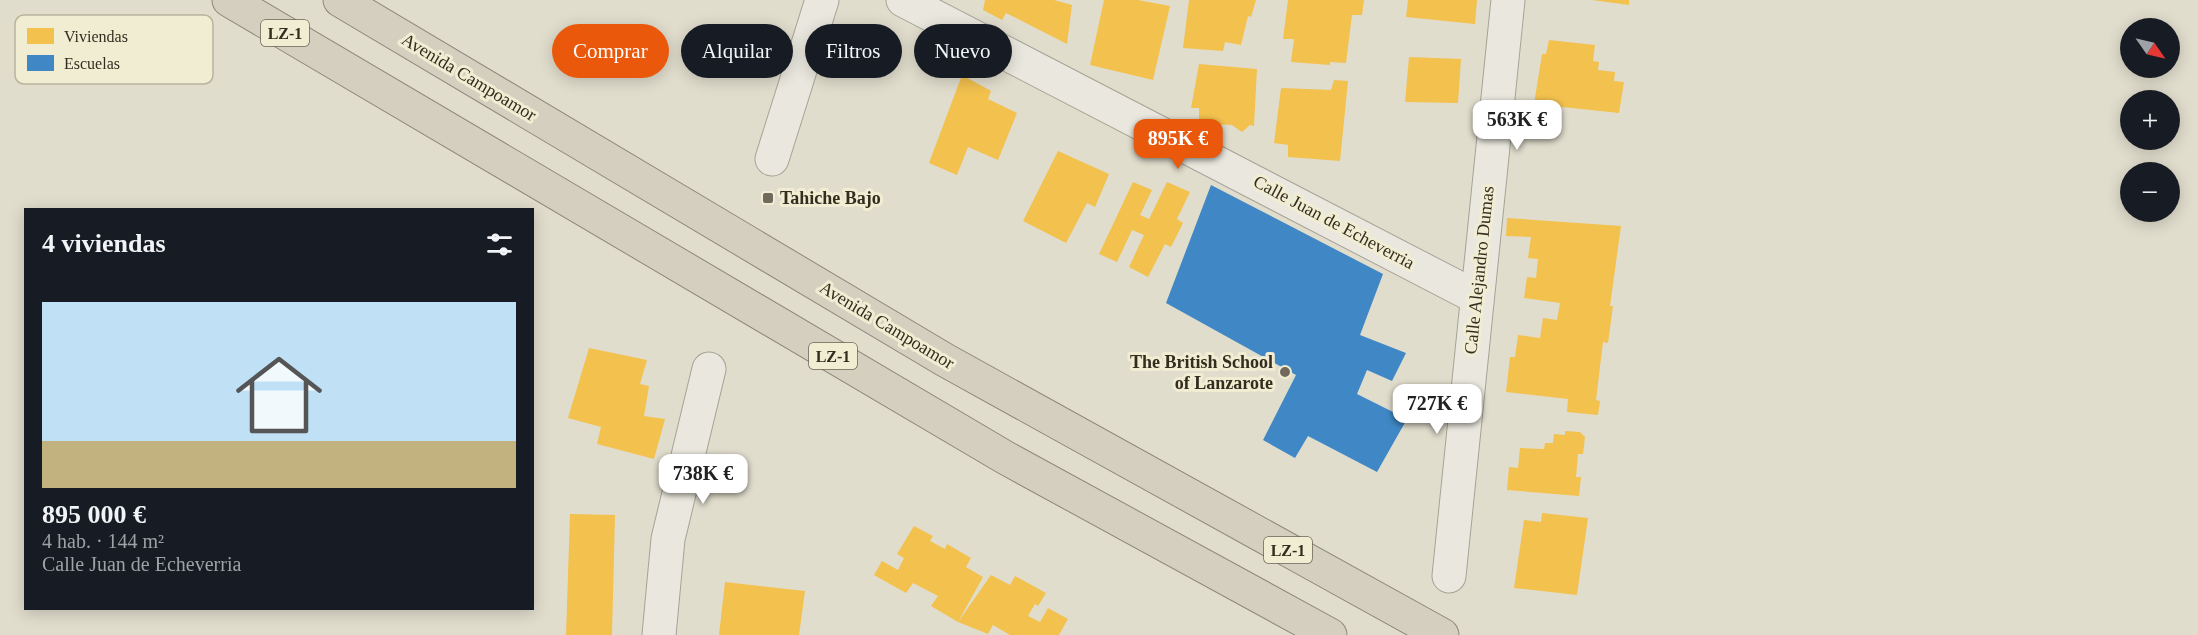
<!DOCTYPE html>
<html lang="es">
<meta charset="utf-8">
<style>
body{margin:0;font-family:"Times New Roman",serif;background:#242831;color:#f1f3f6;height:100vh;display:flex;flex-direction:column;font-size:22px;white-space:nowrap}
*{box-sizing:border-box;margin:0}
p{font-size:20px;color:#9ea1a6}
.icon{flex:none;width:33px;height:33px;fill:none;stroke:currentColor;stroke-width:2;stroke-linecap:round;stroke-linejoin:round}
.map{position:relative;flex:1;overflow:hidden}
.panel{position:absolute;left:24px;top:208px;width:510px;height:402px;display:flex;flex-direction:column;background:#171b24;border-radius:0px;box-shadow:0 3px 15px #0003}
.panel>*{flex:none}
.banner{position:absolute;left:552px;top:24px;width:570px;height:54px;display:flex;gap:12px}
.needle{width:39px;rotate:124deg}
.fabs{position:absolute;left:2120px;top:18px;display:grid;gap:12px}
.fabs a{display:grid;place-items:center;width:60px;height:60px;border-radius:50%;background:#171b24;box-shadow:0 3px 15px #0003;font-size:30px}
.price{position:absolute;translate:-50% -51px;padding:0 14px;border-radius:12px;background:#fff;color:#222;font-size:20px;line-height:39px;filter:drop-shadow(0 2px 3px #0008)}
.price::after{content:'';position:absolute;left:50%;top:36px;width:18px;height:14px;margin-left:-9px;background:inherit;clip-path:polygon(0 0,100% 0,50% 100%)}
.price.current{background:#ea580c;color:#fff}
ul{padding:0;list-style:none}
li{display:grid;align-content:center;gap:12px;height:318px;padding:0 18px}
li span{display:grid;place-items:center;height:186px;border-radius:0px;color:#555}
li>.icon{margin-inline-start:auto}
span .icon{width:108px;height:108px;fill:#fffc;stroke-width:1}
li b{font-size:26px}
h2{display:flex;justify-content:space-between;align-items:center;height:72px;padding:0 18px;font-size:26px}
.chip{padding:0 21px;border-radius:27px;background:#171b24;box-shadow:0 3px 15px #0003;font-size:21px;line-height:54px}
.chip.current{background:#ea580c;color:#fff}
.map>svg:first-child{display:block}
.homes{fill:#f2c14e}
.schools{fill:#3f88c5}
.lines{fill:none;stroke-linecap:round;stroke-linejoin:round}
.street-casing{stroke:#a6a296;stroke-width:35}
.highway-casing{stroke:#8c887d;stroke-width:35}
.street{stroke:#eae8de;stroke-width:33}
.highway{stroke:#d4cfbe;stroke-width:33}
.poi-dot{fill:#716a5c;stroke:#f1edd3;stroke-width:2}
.labels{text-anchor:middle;stroke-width:6;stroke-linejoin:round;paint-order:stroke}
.shield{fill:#f1edd3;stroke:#6d6655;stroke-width:1.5}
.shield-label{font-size:16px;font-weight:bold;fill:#342c1f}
.street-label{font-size:18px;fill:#342c1f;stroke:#f1edd3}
.poi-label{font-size:18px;font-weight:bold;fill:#342c1f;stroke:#f1edd3;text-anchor:start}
.key{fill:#f1edd3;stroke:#b8b39d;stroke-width:1.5}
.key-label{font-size:16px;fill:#342c1f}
</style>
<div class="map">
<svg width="2198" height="635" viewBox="0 0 2198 635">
<rect width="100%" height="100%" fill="#e1ddcd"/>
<g class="homes">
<polygon points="985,0 1054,0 1072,5 1067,44 1006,13 1002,20 983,10"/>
<polygon points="1104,0 1138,0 1170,6 1153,80 1090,65"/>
<polygon points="1189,0 1256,0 1251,17 1248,16 1241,45 1225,42 1223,51 1183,48"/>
<polygon points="1288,0 1364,0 1362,15 1352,15 1346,63 1330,62 1330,65 1291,62 1294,39 1283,39"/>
<polygon points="1408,0 1477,0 1475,24 1406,17"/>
<polygon points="1592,0 1629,0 1629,5"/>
<polygon points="1549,40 1595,45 1593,61 1599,62 1598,70 1615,72 1614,81 1624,82 1619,113 1534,104 1542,54 1546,54"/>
<polygon points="1409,57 1461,59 1458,103 1405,102"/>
<polygon points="1199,64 1257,69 1254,126 1250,125 1242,132 1232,125 1199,123 1199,108 1191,108"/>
<polygon points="962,75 991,91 988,99 1017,113 998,160 968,147 957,175 929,163"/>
<polygon points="1334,80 1348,81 1340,161 1288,157 1288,145 1274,143 1281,88 1331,90"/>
<polygon points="1058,151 1109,174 1095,207 1087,203 1066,243 1023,221"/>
<polygon points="1133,182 1152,190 1140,215 1149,219 1167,182 1190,192 1177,219 1183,223 1171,247 1165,244 1148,277 1129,267 1144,235 1132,230 1117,262 1099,254"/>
<polygon points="1507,218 1621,226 1610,306 1613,306 1608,343 1603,342 1596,400 1600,401 1598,415 1567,412 1568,399 1506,392 1510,357 1515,357 1518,335 1540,338 1543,318 1557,320 1560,303 1524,298 1527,277 1536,278 1538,259 1528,258 1531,237 1506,236"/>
<polygon points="589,348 647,360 640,384 649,386 644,416 665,419 654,459 597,444 601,427 568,418"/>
<polygon points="1565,431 1580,432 1585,437 1583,454 1578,454 1576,477 1581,477 1579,496 1507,490 1509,467 1518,468 1520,448 1544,449 1545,443 1553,443 1554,434 1565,435"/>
<polygon points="1542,513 1588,518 1577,595 1514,588 1524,520 1541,522"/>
<polygon points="570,514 615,515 612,635 566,635"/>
<polygon points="914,526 933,536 930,541 945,549 947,544 971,558 966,567 983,577 958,622 991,575 1010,585 1015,576 1046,593 1038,606 1035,604 1028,616 1040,622 1048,608 1068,619 1059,635 1010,635 993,625 988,634 958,622 931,606 938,596 913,583 906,593 874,575 882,561 898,570 904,558 897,554"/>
<polygon points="725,582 805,591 799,635 719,635"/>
</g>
<polygon class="schools" points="1211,185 1383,274 1360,335 1406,353 1392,381 1367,370 1357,394 1407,419 1377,472 1308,436 1295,458 1263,440 1296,375 1166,303"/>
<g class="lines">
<g class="street-casing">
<g id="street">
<polyline points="903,0 1476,297"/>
<polyline points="772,159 822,0"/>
<polyline points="1449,576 1508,0"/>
<polyline points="659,635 668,539 709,369"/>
</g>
</g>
<g class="highway-casing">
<g id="highway">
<polyline points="229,0 1006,458 1330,635"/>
<polyline points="340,0 945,360 1442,635"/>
</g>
</g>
<use href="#street" class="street"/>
<use href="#highway" class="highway"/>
</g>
<g class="poi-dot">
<rect x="762" y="192" width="12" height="12" rx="3"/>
<circle cx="1285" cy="372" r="6"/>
</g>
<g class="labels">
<g class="shield">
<rect x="261" y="20" width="48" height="26" rx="4.5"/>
<rect x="809" y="343" width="48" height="26" rx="4.5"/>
<rect x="1264" y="537" width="48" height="26" rx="4.5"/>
</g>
<g class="shield-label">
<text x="285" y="39">LZ-1</text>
<text x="833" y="362">LZ-1</text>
<text x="1288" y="556">LZ-1</text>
</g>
<g class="street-label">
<text transform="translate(469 77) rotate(31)" y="6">Avenida Campoamor</text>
<text transform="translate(1334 222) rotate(28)" y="6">Calle Juan de Echeverria</text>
<text transform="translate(1479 270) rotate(-84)" y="6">Calle Alejandro Dumas</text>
<text transform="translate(887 325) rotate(31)" y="6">Avenida Campoamor</text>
</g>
<g class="poi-label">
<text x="780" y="204">Tahiche Bajo</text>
<text x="1273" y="368" text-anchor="end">The British School<tspan x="1273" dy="21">of Lanzarote</tspan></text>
</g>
</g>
<rect x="15" y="15" width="198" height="69" rx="9" class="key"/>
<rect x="27" y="28" width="27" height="16" fill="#f2c14e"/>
<rect x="27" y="55" width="27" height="16" fill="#3f88c5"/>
<g class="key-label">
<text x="64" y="42">Viviendas</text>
<text x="64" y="69">Escuelas</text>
</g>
</svg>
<div class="fabs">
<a><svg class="needle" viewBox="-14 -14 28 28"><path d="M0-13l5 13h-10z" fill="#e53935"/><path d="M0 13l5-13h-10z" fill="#9ea1a6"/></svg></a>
<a>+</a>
<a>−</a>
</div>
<b class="price" style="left:1517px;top:151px">563K €</b>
<b class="price current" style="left:1178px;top:170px">895K €</b>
<b class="price" style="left:1437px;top:435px">727K €</b>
<b class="price" style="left:703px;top:505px">738K €</b>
<div class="banner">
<a class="chip current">Comprar</a>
<a class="chip">Alquilar</a>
<a class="chip">Filtros</a>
<a class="chip">Nuevo</a>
</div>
<section class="panel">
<h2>4 viviendas<svg class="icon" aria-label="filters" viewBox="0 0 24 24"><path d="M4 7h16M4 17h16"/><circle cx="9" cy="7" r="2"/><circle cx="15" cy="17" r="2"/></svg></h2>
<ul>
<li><span style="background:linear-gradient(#bfe0f5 75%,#c2b280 0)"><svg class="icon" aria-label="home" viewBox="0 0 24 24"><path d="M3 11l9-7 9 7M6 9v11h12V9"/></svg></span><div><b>895 000 €</b><p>4 hab. · 144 m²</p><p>Calle Juan de Echeverria</p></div></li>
</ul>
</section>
</div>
